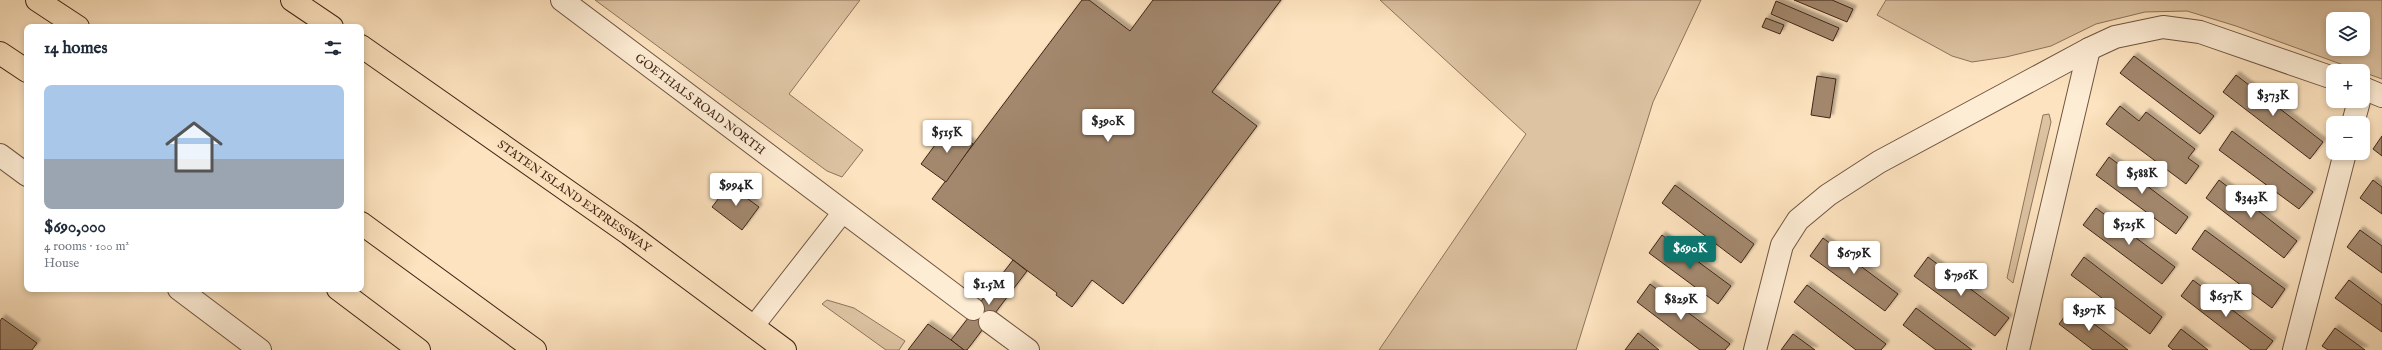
<!DOCTYPE html>
<meta charset="utf-8">
<style>
body{margin:0;font-family:"IM FELL English",serif;background:#f2f2f3;color:#1f2937;height:100vh;display:flex;flex-direction:column;font-size:15px;white-space:nowrap}
*{box-sizing:border-box;margin:0}
p{font-size:13px;color:#747a83}
.icon{flex:none;width:22px;height:22px;fill:none;stroke:currentColor;stroke-width:2;stroke-linecap:round;stroke-linejoin:round}
.map{position:relative;flex:1;overflow:hidden}
.sheet{position:absolute;left:24px;top:24px;width:340px;height:268px;display:flex;flex-direction:column;background:#fff;border-radius:8px;box-shadow:0 2px 6px #0003}
.sheet>*{flex:none}
.tools{position:absolute;left:2326px;top:12px;display:grid;gap:8px}
.tools a{display:grid;place-items:center;width:44px;height:44px;border-radius:8px;background:#fff;box-shadow:0 2px 6px #0003;font-size:20px}
.price{position:absolute;translate:-50% -34px;padding:0 9px;border-radius:4px;background:#fff;color:#222;font-size:13px;line-height:26px;filter:drop-shadow(0 1px 2px #0008)}
.price::after{content:'';position:absolute;left:50%;top:24px;width:12px;height:9px;margin-left:-6px;background:inherit;clip-path:polygon(0 0,100% 0,50% 100%)}
.price.current{background:#0f766e;color:#fff}
ul{padding:0;list-style:none}
li{display:grid;align-content:center;gap:8px;height:212px;padding:0 20px}
li span{display:grid;place-items:center;height:124px;border-radius:8px;color:#555}
li>.icon{margin-inline-start:auto}
span .icon{width:72px;height:72px;fill:#fffc;stroke-width:1}
li b{font-size:17px}
h2{display:flex;justify-content:space-between;align-items:center;height:48px;padding:0 20px;font-size:17px}
.map>svg:first-child{display:block}
.green{fill:#ddc3a2;stroke:#8f745c;fill-rule:evenodd}
.building{fill:#a3886e;stroke:#412617;filter:url(#shadow)}
.lines{fill:none;stroke-linecap:round;stroke-linejoin:round}
.service-casing{stroke:#705541;stroke-width:22}
.minor-casing{stroke:#705541;stroke-width:24}
.tertiary-casing{stroke:#705541;stroke-width:24}
.motorway-casing{stroke:#412617;stroke-width:24}
.service{stroke:#feedd5;stroke-width:20}
.minor{stroke:#feedd5;stroke-width:22}
.tertiary{stroke:#feedd5;stroke-width:22}
.motorway{stroke:#fde3bf;stroke-width:22}
.labels{text-anchor:middle;stroke-width:4;stroke-linejoin:round;paint-order:stroke}
.street-label{font-size:12px;fill:#412617;stroke:#feedd5}
</style>
<div class="map">
<svg width="2382" height="350" viewBox="0 0 2382 350">
<defs>
<filter id="shadow"><feDropShadow dx="3.5" dy="-3.5" stdDeviation="1" flood-color="#0004"/></filter>
</defs>
<rect width="100%" height="100%" fill="#fde3bf"/>
<filter id="stains"><feTurbulence type="fractalNoise" baseFrequency=".005" numOctaves="4"/><feColorMatrix values="0 0 0 0 .2 0 0 0 0 .09 0 0 0 0 .02 0 0 0 .5 -.17"/></filter>
<radialGradient id="worn" r=".72"><stop offset=".6" stop-color="#630" stop-opacity="0"/><stop offset="1" stop-color="#630" stop-opacity=".3"/></radialGradient>
<g class="green">
<polygon points="595,0 860,0 789,94 863,150 842,177 827,171"/>
<polygon points="1380,0 1701,0 1653,102 1576,350 1379,350 1526,134"/>
<path d="M 1886,0 L 2382,0 L 2382,79 L 2236,26 L 2187,11 L 2145,12 L 2096,24 L 2051,46 L 2006,57 L 1972,62 L 1952,56 L 1877,15 ZM 2333,19 L 2363,19 L 2363,49 L 2333,49 Z"/>
<polygon points="2049,114 2051,122 2013,283 2007,278 2043,115"/>
<polygon points="827,300 854,308 905,341 899,350 886,350 822,304"/>
</g>
<g class="building">
<polygon points="1082,0 1089,0 1130,31 1153,0 1281,0 1212,92 1257,126 1123,304 1092,280 1072,307 1056,295 1057,293 932,199"/>
<polygon points="1794,0 1832,0 1853,9 1847,22"/>
<polygon points="1776,1 1839,28 1833,41 1771,14"/>
<polygon points="1766,18 1784,25 1780,34 1762,27"/>
<polygon points="2134,56 2214,116 2200,134 2120,73"/>
<polygon points="2236,75 2323,142 2310,159 2223,92"/>
<polygon points="1817,76 1836,79 1830,118 1811,115"/>
<polygon points="2120,106 2139,121 2146,112 2195,149 2188,158 2199,166 2186,184 2106,124"/>
<polygon points="949,126 973,144 946,182 921,164"/>
<polygon points="2232,131 2313,192 2299,209 2219,150"/>
<polygon points="2382,136 2382,156 2373,149"/>
<polygon points="2109,157 2188,217 2176,234 2096,175"/>
<polygon points="2219,180 2297,241 2284,258 2206,198"/>
<polygon points="2373,180 2382,187 2382,214 2360,198"/>
<polygon points="729,185 759,207 742,230 712,207"/>
<polygon points="1675,185 1754,244 1741,263 1662,203"/>
<polygon points="2096,208 2175,267 2162,284 2083,225"/>
<polygon points="2205,230 2285,289 2272,308 2192,249"/>
<polygon points="2360,230 2382,246 2382,273 2347,247"/>
<polygon points="1662,235 1731,286 1718,304 1649,253"/>
<polygon points="1823,238 1898,294 1885,311 1810,256"/>
<polygon points="1928,257 2009,318 1995,336 1914,276"/>
<polygon points="2084,257 2162,317 2150,334 2071,275"/>
<polygon points="1013,260 1027,271 967,350 964,350 951,340"/>
<polygon points="2193,280 2273,341 2266,350 2251,350 2181,296"/>
<polygon points="2349,280 2382,305 2382,332 2335,298"/>
<polygon points="1650,284 1730,344 1725,350 1700,350 1637,302"/>
<polygon points="1807,285 1886,344 1881,350 1856,350 1794,302"/>
<polygon points="2072,307 2128,350 2093,350 2059,324"/>
<polygon points="1916,308 1972,350 1936,350 1903,325"/>
<polygon points="2,318 37,343 32,350 0,350 0,321"/>
<polygon points="928,324 951,340 964,350 908,350"/>
<polygon points="2335,328 2365,350 2328,350 2322,346"/>
<polygon points="2181,329 2208,350 2173,350 2168,346"/>
<polygon points="1638,333 1659,350 1625,350"/>
<polygon points="1793,334 1815,350 1781,350"/>
</g>
<g class="lines">
<g class="service-casing">
<polyline id="service" points="753,327 843,212"/>
</g>
<g class="minor-casing">
<g id="minor">
<polyline points="2363,88 2382,96"/>
<polyline points="2353,123 2359,101"/>
<polyline points="1755,350 1782,245 1798,220 1828,195 1879,162 2089,49 2115,37 2163,27 2200,32 2333,78"/>
<polyline points="2018,350 2089,49"/>
<polyline points="2294,350 2345,153"/>
</g>
</g>
<g class="tertiary-casing">
<g id="tertiary">
<path id="s1" d="M 562,0 L 973,309"/>
<polyline points="0,155 27,175"/>
<polyline points="179,289 260,350"/>
<polyline points="990,322 1028,350"/>
</g>
</g>
<g class="motorway-casing">
<g id="motorway">
<polyline points="37,0 78,27"/>
<polyline points="292,0 332,27"/>
<path id="s2" d="M 361,46 L 629,234 L 785,350"/>
<polyline points="0,53 27,71"/>
<polyline points="361,223 535,350"/>
<polyline points="338,289 419,350"/>
</g>
</g>
<use href="#service" class="service"/>
<use href="#minor" class="minor"/>
<use href="#tertiary" class="tertiary"/>
<use href="#motorway" class="motorway"/>
</g>
<g class="labels">
<g class="street-label">
<text dy="4" stroke="none"><textPath href="#s1" startOffset="173">GOETHALS ROAD NORTH</textPath></text>
<text dy="4" stroke="none"><textPath href="#s2" startOffset="261">STATEN ISLAND EXPRESSWAY</textPath></text>
</g>
</g>
<rect width="100%" height="100%" filter="url(#stains)"/>
<rect width="100%" height="100%" fill="url(#worn)"/>
</svg>
<div class="tools">
<a><svg class="icon" aria-label="layers" viewBox="0 0 24 24"><path d="M12 4l9 5-9 5-9-5zM3 14l9 5 9-5"/></svg></a>
<a>+</a>
<a>−</a>
</div>
<b class="price" style="left:2273px;top:117px">$373K</b>
<b class="price" style="left:1108px;top:143px">$390K</b>
<b class="price" style="left:947px;top:154px">$515K</b>
<b class="price" style="left:2142px;top:195px">$588K</b>
<b class="price" style="left:736px;top:207px">$994K</b>
<b class="price" style="left:2251px;top:219px">$343K</b>
<b class="price" style="left:2129px;top:246px">$525K</b>
<b class="price current" style="left:1690px;top:270px">$690K</b>
<b class="price" style="left:1854px;top:275px">$679K</b>
<b class="price" style="left:1961px;top:297px">$796K</b>
<b class="price" style="left:989px;top:306px">$1.5M</b>
<b class="price" style="left:2226px;top:318px">$637K</b>
<b class="price" style="left:1681px;top:321px">$829K</b>
<b class="price" style="left:2089px;top:332px">$397K</b>
<section class="sheet">
<h2>14 homes<svg class="icon" aria-label="filters" viewBox="0 0 24 24"><path d="M4 7h16M4 17h16"/><circle cx="9" cy="7" r="2"/><circle cx="15" cy="17" r="2"/></svg></h2>
<ul>
<li><span style="background:linear-gradient(#a9c7e8 60%,#9aa5b1 0)"><svg class="icon" aria-label="home" viewBox="0 0 24 24"><path d="M3 11l9-7 9 7M6 9v11h12V9"/></svg></span><div><b>$690,000</b><p>4 rooms · 100 m²</p><p>House</p></div></li>
</ul>
</section>
</div>
